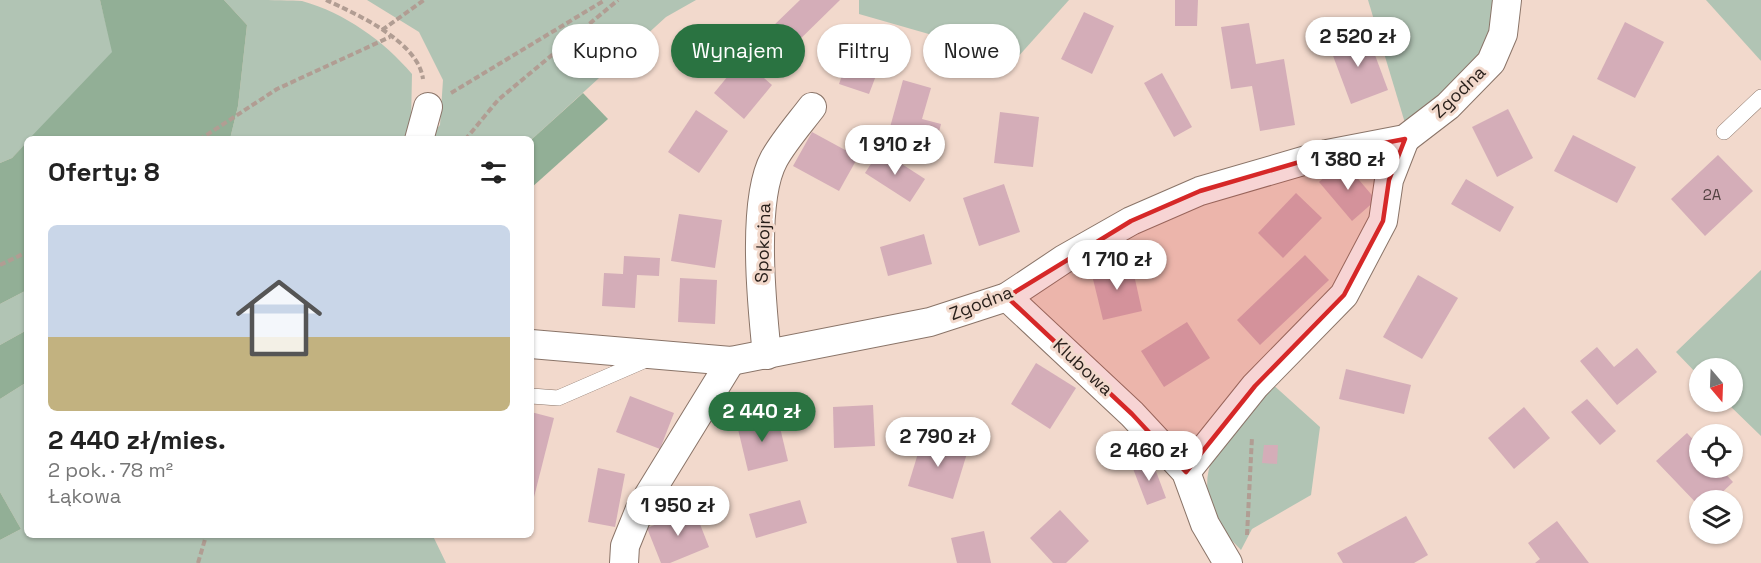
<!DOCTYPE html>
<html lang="pl">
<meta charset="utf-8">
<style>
body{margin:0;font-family:"Space Grotesk",sans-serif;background:#f6f6f6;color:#222;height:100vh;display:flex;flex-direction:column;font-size:22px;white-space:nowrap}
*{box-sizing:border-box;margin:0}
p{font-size:20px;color:#767676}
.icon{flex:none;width:33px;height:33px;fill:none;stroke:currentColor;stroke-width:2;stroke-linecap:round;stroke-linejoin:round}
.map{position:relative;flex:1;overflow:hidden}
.panel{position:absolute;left:24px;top:136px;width:510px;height:402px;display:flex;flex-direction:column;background:#fff;border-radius:9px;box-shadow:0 2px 4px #0004}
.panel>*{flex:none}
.top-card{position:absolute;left:552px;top:24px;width:570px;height:54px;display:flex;gap:12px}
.needle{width:39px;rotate:161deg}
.fabs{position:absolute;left:1689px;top:358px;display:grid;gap:12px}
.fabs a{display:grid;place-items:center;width:54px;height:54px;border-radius:50%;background:#fff;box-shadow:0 2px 4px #0004;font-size:30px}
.price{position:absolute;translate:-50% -51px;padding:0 14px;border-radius:21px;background:#fff;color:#222;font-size:20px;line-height:39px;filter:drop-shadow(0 2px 3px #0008)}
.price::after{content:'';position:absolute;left:50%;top:36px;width:18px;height:14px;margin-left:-9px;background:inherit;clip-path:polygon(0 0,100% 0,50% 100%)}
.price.current{background:#2a7341;color:#fff}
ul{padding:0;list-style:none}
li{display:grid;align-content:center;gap:12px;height:318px;padding:0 24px}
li+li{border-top:2px solid #e0e0e0}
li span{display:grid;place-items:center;height:186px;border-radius:9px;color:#555}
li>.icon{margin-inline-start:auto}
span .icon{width:108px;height:108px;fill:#fffc;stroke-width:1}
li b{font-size:26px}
h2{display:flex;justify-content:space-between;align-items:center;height:72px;padding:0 24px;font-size:26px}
.chip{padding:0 21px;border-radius:27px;background:#fff;box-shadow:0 2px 4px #0004;font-size:21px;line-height:54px}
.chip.current{background:#2a7341;color:#fff}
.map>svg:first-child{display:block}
.green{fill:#b1c4b4}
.forest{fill:#92af96}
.building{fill:#d4adb8}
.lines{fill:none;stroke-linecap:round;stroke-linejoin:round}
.service-casing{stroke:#8a7468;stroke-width:16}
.minor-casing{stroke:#8a7468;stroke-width:30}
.path{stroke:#b19d93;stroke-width:4;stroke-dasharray:6 3;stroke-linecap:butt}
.service{stroke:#fff;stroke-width:15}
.minor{stroke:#fff;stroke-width:28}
.marked{fill:#d62828;fill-opacity:0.2;stroke:#d62828;stroke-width:4.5;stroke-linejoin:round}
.labels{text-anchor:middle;stroke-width:6;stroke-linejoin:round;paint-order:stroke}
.number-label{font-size:15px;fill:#534242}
.street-label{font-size:18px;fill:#281f1a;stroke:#f2d9cc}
</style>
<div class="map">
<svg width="1761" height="563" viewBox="0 0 1761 563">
<rect width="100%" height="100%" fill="#f2d9cc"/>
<g class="green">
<polygon points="0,0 100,0 113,52 12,158 0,163"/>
<path d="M 224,0 C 243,0 285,0 302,1 C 345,13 384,41 412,74 L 411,123 L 403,139 L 230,139 L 238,106 L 247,25 Z"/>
<polygon points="367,0 696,0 666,17 531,140 427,139 440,125 443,80 419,32"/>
<polygon points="859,0 1069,0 1016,59 859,14"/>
<polygon points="1368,0 1498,0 1492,42 1443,93 1405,123"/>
<polygon points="1706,0 1761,0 1761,61"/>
<polygon points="1761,270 1761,436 1726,402 1732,402 1732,369 1700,369 1699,376 1676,352"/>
<polygon points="27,290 27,330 0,345 0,304"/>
<polygon points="27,382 27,536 433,536 446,563 0,563 0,540 21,529 0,492 0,399"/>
<path d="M 1270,382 L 1320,427 L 1311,495 L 1252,529 L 1241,550 C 1234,542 1222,532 1217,522 C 1186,462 1235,425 1270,382 Z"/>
</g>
<g class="forest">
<polygon points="100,0 224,0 247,25 238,106 230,139 29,139 112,52"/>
<polygon points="583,93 608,119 531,188 531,140"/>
<polygon points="27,142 27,290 0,304 0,163 12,158"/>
<polygon points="27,330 27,382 0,399 0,345"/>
<polygon points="0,492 21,529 0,540"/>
</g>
<g class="building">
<polygon points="800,0 840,0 789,50 770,29"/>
<polygon points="1175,0 1198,0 1197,26 1175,26"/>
<polygon points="1084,12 1114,26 1092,74 1061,59"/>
<polygon points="1625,22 1664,42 1635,98 1597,79"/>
<polygon points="1249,23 1256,64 1284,59 1295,125 1260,131 1252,86 1231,89 1221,27"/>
<polygon points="1366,31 1388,90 1351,104 1329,45"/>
<polygon points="857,33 888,44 869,94 839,84"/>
<polygon points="742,59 772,85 744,119 714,93"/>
<polygon points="1162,73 1192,127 1174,137 1144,83"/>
<polygon points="903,80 931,88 922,119 941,124 936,144 889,131"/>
<polygon points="1508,109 1533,158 1497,177 1472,127"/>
<polygon points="696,110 728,131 699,173 668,152"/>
<polygon points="1000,112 1039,117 1033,167 994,163"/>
<polygon points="812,132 858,157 839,191 793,166"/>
<polygon points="1573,135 1636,167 1617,203 1554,171"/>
<polygon points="880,150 925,179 910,202 865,173"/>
<polygon points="1718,155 1753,191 1705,236 1671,199"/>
<polygon points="1343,161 1376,200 1352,221 1319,182"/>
<polygon points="1466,179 1514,207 1500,232 1451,204"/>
<polygon points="1004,184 1020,232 979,246 963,198"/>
<polygon points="1296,193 1322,218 1283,258 1258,233"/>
<polygon points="679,214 722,220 715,268 671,261"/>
<polygon points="924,234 932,264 888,276 880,247"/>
<polygon points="1305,255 1329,280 1260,345 1237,320"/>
<polygon points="624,256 660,258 659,276 637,275 635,308 602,306 604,273 623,274"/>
<polygon points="1131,261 1142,311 1103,320 1091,271"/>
<polygon points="1418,275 1458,298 1422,359 1383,337"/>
<polygon points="680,278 717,280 715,324 678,322"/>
<polygon points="1187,322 1210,358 1164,387 1141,351"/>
<polygon points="1597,347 1614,367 1637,348 1657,372 1617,405 1580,361"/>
<polygon points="1036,363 1076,388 1050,429 1011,404"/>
<polygon points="1346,369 1411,385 1404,414 1339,399"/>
<polygon points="630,396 674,413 660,449 616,432"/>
<polygon points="1587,399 1616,431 1600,445 1571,412"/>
<polygon points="873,405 875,446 834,448 833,407"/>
<polygon points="1524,407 1550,438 1514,469 1488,438"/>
<polygon points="531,412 554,418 532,505 531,505"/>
<polygon points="777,415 788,461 748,471 737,425"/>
<polygon points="1687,433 1700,447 1700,468 1720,468 1733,482 1713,501 1700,501 1700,507 1656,461"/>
<polygon points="923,437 968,450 953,499 908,486"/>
<polygon points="1264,445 1278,445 1277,464 1262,463"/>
<polygon points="1151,458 1166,498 1147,505 1132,466"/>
<polygon points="598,468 625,474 615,527 588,522"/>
<polygon points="800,500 807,523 756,538 749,514"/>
<polygon points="694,509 709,547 670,563 661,563 647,528"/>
<polygon points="1060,510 1089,541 1066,563 1053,563 1030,538"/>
<polygon points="1406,516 1428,555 1414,563 1343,563 1337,553"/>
<polygon points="1557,521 1589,563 1535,563 1540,559 1528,543"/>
<polygon points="984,531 991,563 957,563 951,538"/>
</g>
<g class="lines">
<g class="service-casing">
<g id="service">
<polyline points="1724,132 1761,97"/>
<polyline points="531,396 558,398 648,359"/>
</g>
</g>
<g class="minor-casing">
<g id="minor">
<polyline points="419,140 428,107"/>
<polyline points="1007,297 1132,414 1186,472 1205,524 1228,563"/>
<polyline points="531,344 731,361 930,322 1007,297 1064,259 1131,221 1200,191 1327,154 1405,139 1448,106 1491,62 1503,34 1507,0"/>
<path d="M 767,355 C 762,307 751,201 774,159 C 784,141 799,124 812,107"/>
<polyline points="1186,472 1255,386 1344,295 1383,221 1389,180 1405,139"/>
<polyline points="624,563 625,546 640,509 731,361"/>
</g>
</g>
<g class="path">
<path d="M 326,0 C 356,14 418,41 423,79"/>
<polyline points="382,30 424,0"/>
<polyline points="451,93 605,0"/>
<polyline points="199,140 277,89 390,37"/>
<polyline points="465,140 498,100 618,0"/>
<polyline points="0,265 27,252"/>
<polyline points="1247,535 1252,437"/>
<polyline points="198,563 206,536"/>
</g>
<use href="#service" class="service"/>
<use href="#minor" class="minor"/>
</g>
<path class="marked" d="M 1405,139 L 1389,180 L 1383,221 L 1344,295 L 1255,386 L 1186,472 L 1132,414 L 1007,297 L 1131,221 L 1200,191 L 1327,154 Z"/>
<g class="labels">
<g class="number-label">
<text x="1712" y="200">2A</text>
</g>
<g class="street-label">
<text transform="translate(1459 92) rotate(-44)" y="6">Zgodna</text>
<text transform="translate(763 243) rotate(-88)" y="6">Spokojna</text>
<text transform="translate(981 303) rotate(-21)" y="6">Zgodna</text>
<text transform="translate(1083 367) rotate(43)" y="6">Klubowa</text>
</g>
</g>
</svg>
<div class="fabs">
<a><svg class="needle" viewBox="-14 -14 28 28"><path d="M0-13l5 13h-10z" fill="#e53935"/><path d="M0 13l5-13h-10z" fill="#767676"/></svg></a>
<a><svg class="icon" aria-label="locate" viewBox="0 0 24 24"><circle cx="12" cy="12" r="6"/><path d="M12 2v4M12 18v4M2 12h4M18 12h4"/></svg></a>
<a><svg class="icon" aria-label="layers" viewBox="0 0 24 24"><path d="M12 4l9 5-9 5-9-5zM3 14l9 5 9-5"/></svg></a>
</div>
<b class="price" style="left:1358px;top:68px">2 520 zł</b>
<b class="price" style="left:895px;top:176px">1 910 zł</b>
<b class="price" style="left:1348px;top:191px">1 380 zł</b>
<b class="price" style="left:1117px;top:291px">1 710 zł</b>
<b class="price current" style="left:762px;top:443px">2 440 zł</b>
<b class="price" style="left:938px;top:468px">2 790 zł</b>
<b class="price" style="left:1149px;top:482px">2 460 zł</b>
<b class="price" style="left:678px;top:537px">1 950 zł</b>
<div class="top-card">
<a class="chip">Kupno</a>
<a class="chip current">Wynajem</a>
<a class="chip">Filtry</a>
<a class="chip">Nowe</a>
</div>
<section class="panel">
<h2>Oferty: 8<svg class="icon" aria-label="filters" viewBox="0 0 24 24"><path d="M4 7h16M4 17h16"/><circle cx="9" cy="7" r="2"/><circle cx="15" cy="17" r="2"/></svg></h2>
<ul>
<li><span style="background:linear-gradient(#c9d6e8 60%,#c2b280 0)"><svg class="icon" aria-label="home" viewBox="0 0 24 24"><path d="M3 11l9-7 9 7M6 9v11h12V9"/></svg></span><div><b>2 440 zł/mies.</b><p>2 pok. · 78 m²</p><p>Łąkowa</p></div></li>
</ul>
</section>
</div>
